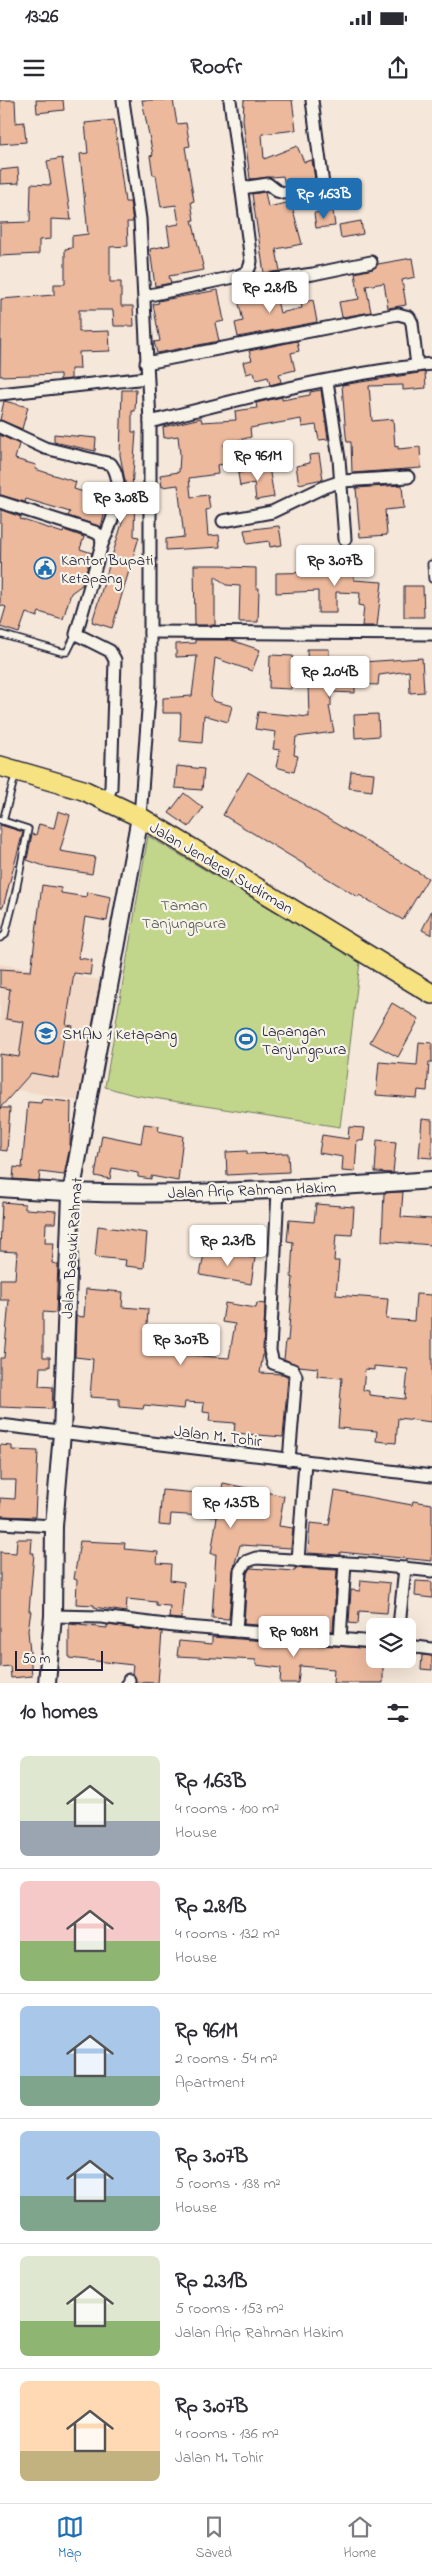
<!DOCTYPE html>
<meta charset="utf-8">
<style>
body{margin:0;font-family:"Indie Flower",sans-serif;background:#f2f2f3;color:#2b2b33;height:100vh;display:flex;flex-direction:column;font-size:19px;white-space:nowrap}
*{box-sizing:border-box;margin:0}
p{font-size:16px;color:#7c7c81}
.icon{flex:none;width:28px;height:28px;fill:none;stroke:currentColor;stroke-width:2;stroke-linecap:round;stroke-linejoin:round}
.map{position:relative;height:1583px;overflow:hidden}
.side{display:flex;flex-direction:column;background:#fff;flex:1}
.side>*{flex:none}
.buttons{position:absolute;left:366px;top:1518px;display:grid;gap:10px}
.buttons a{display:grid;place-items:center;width:50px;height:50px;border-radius:8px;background:#fff;box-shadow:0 5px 20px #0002;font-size:25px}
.scale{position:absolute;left:15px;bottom:12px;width:88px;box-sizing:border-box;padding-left:5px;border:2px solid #22223b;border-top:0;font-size:14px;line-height:18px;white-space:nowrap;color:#22223b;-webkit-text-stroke:4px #f7f3e8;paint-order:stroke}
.price{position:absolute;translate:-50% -42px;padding:0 11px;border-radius:5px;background:#fff;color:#222;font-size:16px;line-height:32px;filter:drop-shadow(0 1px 2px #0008)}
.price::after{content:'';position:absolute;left:50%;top:30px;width:15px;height:11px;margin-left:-8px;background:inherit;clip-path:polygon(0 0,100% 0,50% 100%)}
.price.on{background:#1f6fb2;color:#fff}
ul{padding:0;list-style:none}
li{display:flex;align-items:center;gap:15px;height:125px;padding:0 20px}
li+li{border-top:1px solid #e1e1e2}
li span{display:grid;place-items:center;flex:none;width:140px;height:100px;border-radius:8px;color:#555}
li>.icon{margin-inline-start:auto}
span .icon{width:60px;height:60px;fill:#fffc;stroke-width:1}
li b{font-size:21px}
h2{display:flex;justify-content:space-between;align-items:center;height:60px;padding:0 20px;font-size:21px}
.status{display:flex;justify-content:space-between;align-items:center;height:35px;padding:0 25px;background:#fff;direction:ltr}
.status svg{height:14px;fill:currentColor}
header{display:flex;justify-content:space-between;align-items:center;height:65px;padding:0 20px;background:#fff;font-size:22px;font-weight:700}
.dock{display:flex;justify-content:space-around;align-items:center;height:70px;border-top:1px solid #e1e1e2;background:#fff;font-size:14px;color:#7c7c81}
.dock a{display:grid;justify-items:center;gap:2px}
.dock .on{color:#1f6fb2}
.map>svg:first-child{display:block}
.built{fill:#f2d9c7}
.green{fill:#c2d68b;stroke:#727c63}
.building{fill:#ecb99d;stroke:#22223b;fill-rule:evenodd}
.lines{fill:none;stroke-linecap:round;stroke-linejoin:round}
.lane-casing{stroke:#22223b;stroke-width:9}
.street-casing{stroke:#22223b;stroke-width:15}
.secondary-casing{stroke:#22223b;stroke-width:20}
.primary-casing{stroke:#22223b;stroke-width:22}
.lane{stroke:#f7f3e8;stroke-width:5.5}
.street{stroke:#f7f3e8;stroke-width:11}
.secondary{stroke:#f7f3e8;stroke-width:16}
.primary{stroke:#f7e281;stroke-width:19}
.labels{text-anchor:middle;stroke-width:4.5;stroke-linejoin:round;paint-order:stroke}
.poi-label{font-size:16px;fill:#22223b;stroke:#f7f3e8;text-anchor:start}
.street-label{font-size:16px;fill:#22223b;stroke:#f7f3e8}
.park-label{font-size:16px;fill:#525853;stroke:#f7f3e8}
</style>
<div class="status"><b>13:26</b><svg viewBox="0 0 49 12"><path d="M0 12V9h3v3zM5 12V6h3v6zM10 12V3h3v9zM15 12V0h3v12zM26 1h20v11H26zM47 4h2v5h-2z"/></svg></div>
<header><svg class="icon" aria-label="menu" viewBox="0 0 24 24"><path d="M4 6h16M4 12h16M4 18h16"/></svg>Roofr<svg class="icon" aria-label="share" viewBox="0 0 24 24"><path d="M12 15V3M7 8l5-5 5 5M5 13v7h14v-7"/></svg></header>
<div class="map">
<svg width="432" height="1583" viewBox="0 0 432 1583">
<rect width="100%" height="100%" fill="#f5e7d9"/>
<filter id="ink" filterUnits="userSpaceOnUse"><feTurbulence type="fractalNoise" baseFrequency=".02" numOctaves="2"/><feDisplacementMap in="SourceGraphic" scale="10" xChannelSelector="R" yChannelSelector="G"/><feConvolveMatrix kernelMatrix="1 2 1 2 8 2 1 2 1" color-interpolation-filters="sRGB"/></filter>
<g filter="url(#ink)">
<polygon class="built" points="0,864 101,880 79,1001 0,987"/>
<polygon class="green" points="148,736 360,862 340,1027 134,995 105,987"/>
<g class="building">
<polygon points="0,0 15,0 16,23 24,22 26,42 0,44"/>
<polygon points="36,0 63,0 64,10 37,13"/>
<polygon points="142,0 173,0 177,24 186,23 190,46 185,47 194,101 191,102 194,120 192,120 204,170 169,176 171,183 155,186 150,149 170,145 167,126 179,124 176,105 161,107 156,75 153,75 150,56 153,55"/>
<polygon points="244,0 292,0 296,30 262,34 264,59 297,46 304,62 312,60 315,79 285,85 283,76 250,79 243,20"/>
<polygon points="114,20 125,102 130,102 133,122 127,122 128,146 110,147 110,182 121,182 121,206 133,206 134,226 114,226 113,210 79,210 79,232 109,231 110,251 79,252 80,269 71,269 71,279 60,280 60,274 0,276 1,199 54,195 54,184 65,184 65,149 72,148 72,136 88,134 80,54 88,53 85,23"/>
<polygon points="62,58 71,120 51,119 51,139 39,140 39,154 0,156 0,123 30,122 31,84 51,85 47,61"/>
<polygon points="18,68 19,83 0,84 0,70"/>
<polygon points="265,92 268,107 291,102 302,144 276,149 280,171 264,173 252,94"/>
<polygon points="333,111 335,126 316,128 314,113"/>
<polygon points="361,121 363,134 341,138 339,125"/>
<polygon points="412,158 415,177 402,180 406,205 388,208 384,183 366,186 371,212 342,217 339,202 359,199 355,173 373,169 378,164"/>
<polygon points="274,187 280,213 302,208 301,203 313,200 317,222 238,237 235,223 243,221 237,195"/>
<polygon points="218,190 224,221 215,223 219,241 157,253 154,242 160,241 153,204 159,203 158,201"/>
<polygon points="297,241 299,251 291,253 295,270 279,274 281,282 270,285 268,277 256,280 254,272 246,274 243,262 252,260 249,251"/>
<polygon points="425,272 426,288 403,290 403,285 369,286 372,321 393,319 395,347 398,346 398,349 420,347 421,368 352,373 351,342 347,342 346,336 342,285"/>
<polygon points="122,290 136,290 135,311 132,311 132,332 136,332 132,388 135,388 134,436 139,437 112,528 92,522 130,397 125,395 125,381 120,355"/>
<polygon points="321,290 328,339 319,340 316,325 302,327 301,319 250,328 251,337 224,344 227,364 217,365 218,374 189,378 191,397 208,395 210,409 206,410 208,436 219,435 220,447 166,450 166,439 184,437 178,385 162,387 160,375 179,372 180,354 178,336 164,338 163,327 201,318 202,322 236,320 235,311 257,308 256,303 282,297 282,300 310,295 310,292"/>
<polygon points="4,301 28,307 22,329 0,320"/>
<polygon points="54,334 96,338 95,351 54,342"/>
<polygon points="0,335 19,344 15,359 36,365 35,369 76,382 74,389 97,396 99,390 110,393 101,427 68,416 70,412 26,399 25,402 0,395"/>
<polygon points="319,354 323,379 299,384 296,366 310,363 309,355"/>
<polygon points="269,367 274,397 256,400 254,383 240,386 238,373"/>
<polygon points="402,385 404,408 385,410 387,435 360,437 356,388"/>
<polygon points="1,410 21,417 20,419 63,433 64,430 84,437 80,449 92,453 82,485 71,493 63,519 39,512 37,517 26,513 19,533 0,527 6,507 0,505"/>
<polygon points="279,426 282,445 270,447 269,441 247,444 244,430"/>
<polygon points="334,450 353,451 354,480 382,482 377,526 362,526 364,506 359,505 360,493 336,492 336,513 318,513 318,491 276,493 276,473 333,472"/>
<polygon points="194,465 225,465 228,467 256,468 256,488 259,488 258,522 239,522 240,486 226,485 215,476 215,525 195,525"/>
<polygon points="404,486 423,486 424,517 404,517"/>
<polygon points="195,540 231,540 260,550 252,571 215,558 211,596 213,601 232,606 228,622 204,615 202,643 180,641 181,613 163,613 163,598 192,596 197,556 176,557 176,544 195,543"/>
<polygon points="307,549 329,549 329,561 363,562 422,558 424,592 410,593 409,571 379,575 378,585 355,584 355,593 331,592 331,606 329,606 334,632 296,637 294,655 298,656 294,672 276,667 280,650 273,649 276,632 255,629 258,612 309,617"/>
<polygon points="270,555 293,556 291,589 269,588"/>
<polygon points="378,614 379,636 355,638 354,615"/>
<polygon points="177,666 204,669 202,690 175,688"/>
<polygon points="351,671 374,673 372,691 349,688"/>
<polygon points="248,672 428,778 403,820 359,795 358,797 223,715"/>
<polygon points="184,693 203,708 189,727 169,713"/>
<polygon points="58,711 70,715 60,751 95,757 92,774 47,767 27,760 32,734 36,735 39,724 54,728"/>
<polygon points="0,725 23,732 3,807 0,807"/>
<polygon points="42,785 61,788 61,793 86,797 87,792 111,797 107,821 85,817 78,858 92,860 90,875 74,873 66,925 73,926 71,937 64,936 58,978 31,973 0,1008 10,1008 7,1051 0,1050 0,954 19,957 24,922 6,919 10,889 0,887 0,869 31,871"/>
<polygon points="432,810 432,835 422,830"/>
<polygon points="392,903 419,919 398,957 370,942"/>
<polygon points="419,942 432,943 432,962 429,962 427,991 418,990 417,998 376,995 379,962 417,965"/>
<polygon points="42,999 71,1002 70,1047 64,1075 40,1072 39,1081 13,1079 14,1067 22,1068 28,1002 41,1003"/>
<polygon points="422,1019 432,1020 432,1058 419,1057"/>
<polygon points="144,1024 159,1026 158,1031 183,1036 178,1081 151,1076 151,1079 138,1077 138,1073 112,1068 110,1079 95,1076 102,1035 141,1043"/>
<polygon points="349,1027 365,1028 363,1041 357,1040 355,1072 342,1071 343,1057 319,1053 322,1035 348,1039"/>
<polygon points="377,1040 396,1042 393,1073 375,1072"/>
<polygon points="247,1051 247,1054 288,1053 289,1072 227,1075 226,1052"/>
<polygon points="400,1092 403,1092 401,1117 432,1119 432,1145 382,1141 384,1093"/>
<polygon points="2,1102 25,1104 25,1109 56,1111 55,1123 46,1123 45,1143 54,1143 52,1163 58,1164 56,1213 43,1212 43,1257 50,1257 50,1267 40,1267 39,1286 53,1287 52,1309 0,1307 0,1258 4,1258 9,1200 0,1200 0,1179 15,1179 17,1152 0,1151"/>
<path d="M 316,1104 L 354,1107 L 352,1135 L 336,1134 L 334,1161 L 339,1161 L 336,1195 L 388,1199 L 386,1219 L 414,1221 L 416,1194 L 432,1195 L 432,1322 L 398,1318 L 396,1343 L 376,1341 L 377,1331 L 338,1328 L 342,1278 L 317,1276 L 318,1268 L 299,1266 L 284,1259 L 286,1240 L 288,1241 L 293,1177 L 291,1177 L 293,1142 L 287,1141 L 289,1120 L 314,1122 ZM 374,1266 L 408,1269 L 405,1299 L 369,1295 L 369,1291 L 363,1290 L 365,1269 L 374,1270 Z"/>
<polygon points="98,1126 147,1133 144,1168 125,1166 126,1160 95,1157"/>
<polygon points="205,1149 255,1158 251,1184 200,1175"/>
<polygon points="86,1189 123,1192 122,1207 148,1209 147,1226 175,1228 173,1254 229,1258 235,1224 222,1222 225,1203 256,1208 257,1203 265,1204 263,1254 260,1273 283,1274 288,1277 283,1337 234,1333 235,1323 209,1321 210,1313 203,1312 204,1303 185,1302 184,1309 144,1305 143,1309 119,1307 119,1299 90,1297 93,1259 75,1257 76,1216 84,1217"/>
<polygon points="0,1345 12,1346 12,1350 38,1351 35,1417 0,1416 0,1398 15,1399 16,1380 0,1380"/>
<polygon points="223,1383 284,1396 279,1426 293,1428 291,1448 240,1445 233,1470 229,1519 212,1518 216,1454 211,1454 217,1417 171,1414 170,1426 159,1425 162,1390 221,1395"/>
<polygon points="335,1391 412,1405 413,1401 432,1404 432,1461 340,1452 340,1455 308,1453 310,1423 329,1425"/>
<polygon points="17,1439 32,1439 31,1453 34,1453 29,1511 31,1511 28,1530 32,1576 11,1578 10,1566 0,1567 0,1452 16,1453"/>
<polygon points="80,1441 125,1443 124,1449 158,1452 157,1463 171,1464 170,1480 184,1482 181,1519 169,1518 170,1506 156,1505 156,1502 127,1499 126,1512 94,1507 94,1505 76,1504 77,1480 74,1479"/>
<polygon points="250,1468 295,1471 295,1468 337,1470 333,1531 244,1524 247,1473"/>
<polygon points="361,1480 390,1483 387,1513 359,1511 358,1524 349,1523 351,1490 360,1491"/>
<polygon points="416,1481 432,1482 432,1498 415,1496"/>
<polygon points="69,1524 107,1528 107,1525 162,1532 158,1583 136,1582 132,1573 133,1565 69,1558"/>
<polygon points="212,1537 375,1549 375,1559 383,1559 383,1583 333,1583 334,1569 300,1566 298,1583 280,1583 281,1568 256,1565 256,1560 177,1556 179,1541 212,1544"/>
<polygon points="422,1555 432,1556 432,1570 421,1569"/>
</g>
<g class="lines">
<g class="lane-casing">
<g id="lane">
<polyline points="431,464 432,479"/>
<polyline points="0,534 62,552 67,552 76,534"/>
<polyline points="0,720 28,729 15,796 5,835 0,838"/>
<polyline points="3,721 16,672"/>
</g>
</g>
<g class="street-casing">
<g id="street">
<polyline points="123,0 140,119 150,322 150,583 140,717"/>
<polyline points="242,88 268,84 277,91 284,93 323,85 312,0"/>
<polyline points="244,174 254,180 264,181 313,174 371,162"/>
<path d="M 145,196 L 234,177 C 244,174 250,172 251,161 L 230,0"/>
<polyline points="146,263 398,214 409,217 412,223 417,266"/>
<polyline points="327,281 339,359 345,439"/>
<polyline points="0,294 147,278"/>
<path d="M 150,322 C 243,298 336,274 432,264"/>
<path d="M 0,327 L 45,348 L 111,364 C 127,385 112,423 102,444"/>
<polyline points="0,402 95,432 101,436 102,444 76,534 110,551 115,560 111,688 106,699"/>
<polyline points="223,421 272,412 324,387 342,381 408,377"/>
<polyline points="150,532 432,534"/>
<polyline points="278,1091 270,1251 273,1263 293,1270 296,1276 289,1360"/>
<polyline points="0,1325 432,1376"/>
<polyline points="0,1423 54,1426"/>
<polyline points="298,1461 305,1361"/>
<polyline points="53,1516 101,1517 174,1526 375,1542"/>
<polyline points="399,1526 405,1468"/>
<polyline points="236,1531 240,1471 245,1462 256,1458 365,1464 432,1471"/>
<polyline points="340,1539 345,1463"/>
<polyline points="408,1546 432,1549"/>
<polyline points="128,1583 129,1580"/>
</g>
</g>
<g class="secondary-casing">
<g id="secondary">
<path d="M 0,1088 C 144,1100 288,1090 432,1080"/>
<polyline points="47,1583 53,1516 54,1426 62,1333 71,1094 140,717"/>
</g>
</g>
<g class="primary-casing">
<polyline id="primary" points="0,666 83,690 140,717 432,894"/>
</g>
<use href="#lane" class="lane"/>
<use href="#street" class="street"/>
<use href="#secondary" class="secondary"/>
<use href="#primary" class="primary"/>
</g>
</g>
<defs>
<g id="civic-ring" transform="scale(1.125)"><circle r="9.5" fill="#f7f3e8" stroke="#1f6fb2" stroke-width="1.5"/><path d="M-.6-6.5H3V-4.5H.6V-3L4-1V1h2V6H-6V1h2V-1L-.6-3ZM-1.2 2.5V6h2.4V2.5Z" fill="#1f6fb2"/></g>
<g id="school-ring" transform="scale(1.125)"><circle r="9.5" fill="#f7f3e8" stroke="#1f6fb2" stroke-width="1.5"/><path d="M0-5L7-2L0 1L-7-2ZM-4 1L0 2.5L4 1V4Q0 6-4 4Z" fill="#1f6fb2"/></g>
<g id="stadium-ring" transform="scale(1.125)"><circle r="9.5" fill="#f7f3e8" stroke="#1f6fb2" stroke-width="1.5"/><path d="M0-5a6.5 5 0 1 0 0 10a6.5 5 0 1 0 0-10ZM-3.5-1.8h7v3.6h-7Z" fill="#1f6fb2"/></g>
</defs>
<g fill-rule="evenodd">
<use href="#civic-ring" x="45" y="468"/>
<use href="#school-ring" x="46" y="933"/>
<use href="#stadium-ring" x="246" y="939"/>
</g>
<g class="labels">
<g class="poi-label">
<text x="61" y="465">Kantor Bupati<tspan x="61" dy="18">Ketapang</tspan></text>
<text x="262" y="936">Lapangan<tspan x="262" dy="18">Tanjungpura</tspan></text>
<text x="62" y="939">SMAN 1 Ketapang</text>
</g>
<g class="street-label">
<text transform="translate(222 767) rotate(31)" y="6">Jalan Jenderal Sudirman</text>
<text transform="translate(252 1089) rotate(-2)" y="6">Jalan Arip Rahman Hakim</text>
<text transform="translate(71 1148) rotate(-86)" y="6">Jalan Basuki Rahmat</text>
<text transform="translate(218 1335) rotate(7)" y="6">Jalan M. Tohir</text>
</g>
<g class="park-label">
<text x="184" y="810">Taman<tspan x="184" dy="18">Tanjungpura</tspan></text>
</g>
</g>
</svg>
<div class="buttons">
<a><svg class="icon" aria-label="layers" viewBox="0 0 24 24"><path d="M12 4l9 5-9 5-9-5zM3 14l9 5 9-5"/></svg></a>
</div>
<div class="scale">50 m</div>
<b class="price on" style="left:324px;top:120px">Rp 1.63B</b>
<b class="price" style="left:270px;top:214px">Rp 2.81B</b>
<b class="price" style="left:258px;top:382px">Rp 961M</b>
<b class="price" style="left:121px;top:424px">Rp 3.08B</b>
<b class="price" style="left:335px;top:487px">Rp 3.07B</b>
<b class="price" style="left:330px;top:598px">Rp 2.04B</b>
<b class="price" style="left:228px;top:1167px">Rp 2.31B</b>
<b class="price" style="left:181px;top:1266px">Rp 3.07B</b>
<b class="price" style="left:231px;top:1429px">Rp 1.35B</b>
<b class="price" style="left:294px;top:1558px">Rp 908M</b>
</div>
<section class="side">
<h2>10 homes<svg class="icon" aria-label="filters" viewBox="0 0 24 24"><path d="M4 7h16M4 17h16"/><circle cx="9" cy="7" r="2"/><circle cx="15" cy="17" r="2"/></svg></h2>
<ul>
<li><span style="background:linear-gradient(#dfe7d0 65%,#9aa5b1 0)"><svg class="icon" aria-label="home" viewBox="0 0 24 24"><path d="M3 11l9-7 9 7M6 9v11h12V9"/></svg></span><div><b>Rp 1.63B</b><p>4 rooms · 100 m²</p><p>House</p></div></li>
<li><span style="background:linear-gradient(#f6c9c9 60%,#8fb573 0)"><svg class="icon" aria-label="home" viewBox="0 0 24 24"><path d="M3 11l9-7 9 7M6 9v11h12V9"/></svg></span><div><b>Rp 2.81B</b><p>4 rooms · 132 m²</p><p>House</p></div></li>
<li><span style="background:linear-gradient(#a9c7e8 70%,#7fa58c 0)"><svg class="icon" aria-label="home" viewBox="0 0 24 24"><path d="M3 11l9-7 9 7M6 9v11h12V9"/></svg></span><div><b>Rp 961M</b><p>2 rooms · 54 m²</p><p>Apartment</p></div></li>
<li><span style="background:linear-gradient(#a9c7e8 65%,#7fa58c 0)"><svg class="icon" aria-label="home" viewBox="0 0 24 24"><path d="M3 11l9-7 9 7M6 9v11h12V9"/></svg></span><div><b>Rp 3.07B</b><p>5 rooms · 138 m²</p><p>House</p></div></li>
<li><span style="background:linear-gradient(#dfe7d0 65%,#8fb573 0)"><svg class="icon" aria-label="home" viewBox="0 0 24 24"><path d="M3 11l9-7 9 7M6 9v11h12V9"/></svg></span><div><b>Rp 2.31B</b><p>5 rooms · 153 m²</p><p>Jalan Arip Rahman Hakim</p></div></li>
<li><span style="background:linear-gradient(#ffd9b3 70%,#c2b280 0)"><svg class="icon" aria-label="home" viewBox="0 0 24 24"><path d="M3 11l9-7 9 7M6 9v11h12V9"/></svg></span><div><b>Rp 3.07B</b><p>4 rooms · 136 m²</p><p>Jalan M. Tohir</p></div></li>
</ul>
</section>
<nav class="dock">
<a class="on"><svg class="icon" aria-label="map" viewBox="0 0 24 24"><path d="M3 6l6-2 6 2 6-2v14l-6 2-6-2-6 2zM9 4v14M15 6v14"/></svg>Map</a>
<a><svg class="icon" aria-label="saved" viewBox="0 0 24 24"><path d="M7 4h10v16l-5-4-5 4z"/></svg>Saved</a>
<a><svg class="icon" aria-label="home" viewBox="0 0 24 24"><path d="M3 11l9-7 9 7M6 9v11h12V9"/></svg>Home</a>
</nav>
